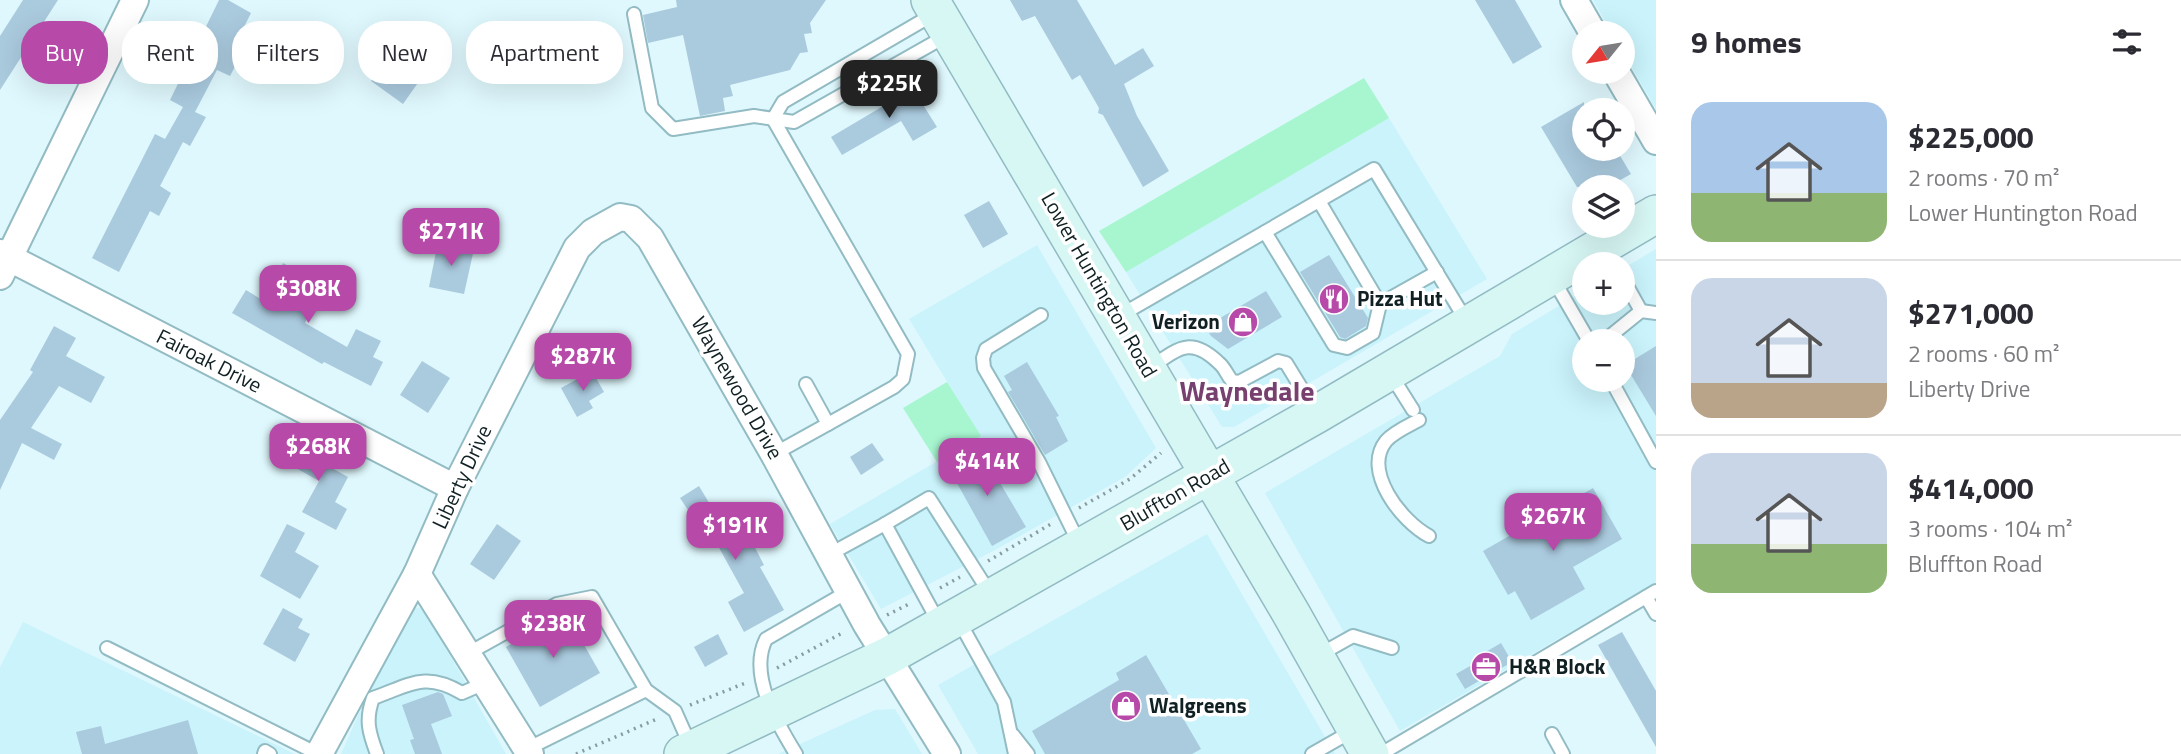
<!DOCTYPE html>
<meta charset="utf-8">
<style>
body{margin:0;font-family:"Titillium Web",sans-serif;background:#f2f2f3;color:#2b2b33;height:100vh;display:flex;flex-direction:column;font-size:26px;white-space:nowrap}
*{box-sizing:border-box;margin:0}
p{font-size:23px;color:#7c7c81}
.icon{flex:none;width:38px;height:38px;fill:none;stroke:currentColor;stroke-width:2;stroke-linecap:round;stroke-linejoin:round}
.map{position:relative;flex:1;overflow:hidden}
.sheet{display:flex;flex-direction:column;background:#fff;width:525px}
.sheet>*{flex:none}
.top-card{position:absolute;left:21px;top:21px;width:665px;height:63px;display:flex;gap:14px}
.needle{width:46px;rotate:240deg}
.tools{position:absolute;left:1572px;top:21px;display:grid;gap:14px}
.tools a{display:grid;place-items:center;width:63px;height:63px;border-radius:50%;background:#fff;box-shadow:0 7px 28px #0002;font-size:35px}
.price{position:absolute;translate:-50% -60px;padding:0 16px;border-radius:14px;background:#b74aa9;color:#fff;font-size:23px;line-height:46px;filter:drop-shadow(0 2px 4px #0008)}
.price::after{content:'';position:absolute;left:50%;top:42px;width:21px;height:16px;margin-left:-10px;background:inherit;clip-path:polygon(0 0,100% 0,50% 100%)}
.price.active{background:#222;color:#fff}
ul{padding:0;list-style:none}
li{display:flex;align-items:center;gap:21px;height:175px;padding:0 35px}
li+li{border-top:2px solid #e1e1e2}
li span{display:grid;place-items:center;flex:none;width:196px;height:140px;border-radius:21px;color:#555}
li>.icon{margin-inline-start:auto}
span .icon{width:84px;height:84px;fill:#fffc;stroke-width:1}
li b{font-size:30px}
h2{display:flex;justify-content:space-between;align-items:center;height:84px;padding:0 35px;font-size:30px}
.chip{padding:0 24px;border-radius:28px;background:#fff;box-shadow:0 7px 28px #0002;font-size:24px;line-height:63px}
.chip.active{background:#b74aa9;color:#fff}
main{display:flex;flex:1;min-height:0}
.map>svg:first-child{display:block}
.built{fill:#caf3fb;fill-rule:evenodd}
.green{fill:#a7f6cf}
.building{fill:#aacade}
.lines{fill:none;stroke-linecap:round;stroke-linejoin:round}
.lane-casing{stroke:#92bbc3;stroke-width:16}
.street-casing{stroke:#92bbc3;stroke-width:30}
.secondary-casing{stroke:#92bbc3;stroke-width:40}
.path{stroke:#879ca0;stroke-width:3.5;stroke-dasharray:2 5;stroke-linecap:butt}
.lane{stroke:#fff;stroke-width:12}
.street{stroke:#fff;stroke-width:26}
.secondary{stroke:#d7f7f4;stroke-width:37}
.labels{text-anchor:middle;stroke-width:7;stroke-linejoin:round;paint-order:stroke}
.street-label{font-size:21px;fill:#102023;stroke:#fff}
.poi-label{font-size:21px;font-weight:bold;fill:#102023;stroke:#fff;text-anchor:start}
.district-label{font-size:28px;font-weight:bold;fill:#77406f;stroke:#fff}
</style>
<main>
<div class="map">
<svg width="1656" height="754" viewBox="0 0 1656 754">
<rect width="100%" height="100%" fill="#dff8fd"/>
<g class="built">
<polygon points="1593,0 1656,0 1656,109 1622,51 1622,33 1612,33"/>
<polygon points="1389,118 1487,279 1234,427 1222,427 1126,272"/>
<polygon points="1037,245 1156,448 1125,477 995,550 881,609 830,524 980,436 909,319"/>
<path d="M 1656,249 L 1656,582 L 1400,731 L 1265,493 L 1500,356 L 1512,334 L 1584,291 L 1584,303 L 1622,303 L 1622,269 ZM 1584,341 L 1622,341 L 1622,380 L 1584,380 Z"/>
<polygon points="1207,534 1335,754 978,754 938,685"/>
<polygon points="406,607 423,608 506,754 341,754"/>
<polygon points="23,622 295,754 0,754 0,667"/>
<polygon points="895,709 922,754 778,754 875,710"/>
</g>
<g class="green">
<polygon points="1364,78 1389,118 1126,272 1099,231"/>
<polygon points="947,382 981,436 937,462 903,408"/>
</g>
<g class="building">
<polygon points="23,0 58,0 0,90 0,36"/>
<polygon points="219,0 228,0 251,13 240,35 249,40 230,76 217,70 195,112 206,117 190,146 183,142 160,186 171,193 159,216 150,211 119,272 92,258 155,134 165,139 183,107 170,100"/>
<polygon points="676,0 826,0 810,23 812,33 804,34 808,52 800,53 790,70 730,85 733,96 723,98 725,111 700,116 683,35 648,43 643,15 677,7"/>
<polygon points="1010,0 1077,0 1115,65 1143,48 1154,66 1124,84 1137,116 1169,171 1143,187 1103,115 1098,113 1099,108 1080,75 1072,80 1035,16 1022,21"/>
<polygon points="1475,0 1515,0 1542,47 1513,64"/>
<polygon points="388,57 420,80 403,104 371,81"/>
<polygon points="908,81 937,127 913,141 901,121 842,155 831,137 890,102 885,94"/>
<polygon points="1584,102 1584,149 1616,149 1631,174 1608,187 1577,187 1541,127"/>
<polygon points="989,201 1008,234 983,248 964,215"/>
<polygon points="438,242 474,249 464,294 429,287"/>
<polygon points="1329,255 1368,318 1366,326 1345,339 1340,337 1300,272"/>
<polygon points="283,263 324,285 305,323 347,347 356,329 381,341 373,357 383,362 371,386 324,362 322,364 232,313 246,290 264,301"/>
<polygon points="1266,291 1282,317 1228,349 1211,336 1205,327"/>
<polygon points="54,326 76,338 66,356 105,377 91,403 59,386 31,428 62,444 54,460 22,443 0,490 0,420 33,372 30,370"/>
<polygon points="1656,346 1656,416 1625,365"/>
<polygon points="422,361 450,378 428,413 400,395"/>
<polygon points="1027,362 1059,416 1056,417 1068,441 1045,455 1008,392 1012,390 1004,376"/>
<polygon points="592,371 604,392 589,401 593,408 577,417 561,388"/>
<polygon points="292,437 314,450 313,452 332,463 330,467 348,477 335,502 347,509 336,530 302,512 319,481 280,459"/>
<polygon points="872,443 884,460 861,475 850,457"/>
<polygon points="980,449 1026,527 992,546 948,467"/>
<polygon points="699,486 711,506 715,503 742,545 751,540 764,565 760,567 784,610 744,632 728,602 744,593 712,535 701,542 691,526 696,522 680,498"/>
<polygon points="1593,488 1622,539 1573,567 1585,589 1531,620 1515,591 1508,595 1483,551"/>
<polygon points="287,524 305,533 295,552 319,566 300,599 260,576"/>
<polygon points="497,524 521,541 494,580 470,564"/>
<polygon points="283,608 303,619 298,628 310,634 295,662 263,644"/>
<polygon points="566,613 600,673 540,707 506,647"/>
<polygon points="1622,632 1656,691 1656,747 1598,645"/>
<polygon points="718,634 728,654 705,667 694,647"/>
<polygon points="1501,643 1512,662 1465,689 1456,674 1486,657 1484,653"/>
<polygon points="1146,655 1201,749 1192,754 1045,754 1032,731 1119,680 1116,673"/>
<polygon points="438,692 443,694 452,716 431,724 442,754 415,754 410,740 414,739 402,705"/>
<polygon points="188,720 198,754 82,754 76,732 101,726 105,744"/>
</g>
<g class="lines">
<g class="lane-casing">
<g id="lane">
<polyline points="634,14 652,108 673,129 754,116 794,122 946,36"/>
<polyline points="773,119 908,354 903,379 894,387 828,424"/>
<polyline points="773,119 783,102 934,14"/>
<polyline points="1319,201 1380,304 1437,272"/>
<polyline points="1265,232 1334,345 1347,348 1373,333 1380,304"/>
<polyline points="1622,277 1641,311"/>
<polyline points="1553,279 1589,341"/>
<polyline points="1041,315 986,349 983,358 984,368 1039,462 1080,545"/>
<polyline points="1121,315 1374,169 1467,322"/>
<polyline points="1604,341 1641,311 1656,313"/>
<path d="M 1151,367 C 1179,348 1191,336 1219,363 C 1225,368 1227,375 1232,381 L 1239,382 L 1278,361 L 1286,363 L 1316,412"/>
<polyline points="1391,375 1413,410"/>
<polyline points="1611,380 1656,462"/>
<path d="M 1419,420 C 1408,426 1394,432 1386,441 C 1362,471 1401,521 1429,536"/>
<polyline points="774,454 828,424 806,384"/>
<polyline points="885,524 929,498 991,595"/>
<polyline points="830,554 885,524 939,623"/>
<polyline points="1646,597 1656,614"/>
<polyline points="959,621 1004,702 1015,754"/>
<polyline points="107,648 318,754"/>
<polyline points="467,654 557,604 592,597 646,690"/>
<polyline points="1319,655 1353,636 1392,648"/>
<polyline points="1552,734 1563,754"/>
<polyline points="1013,735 1028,754"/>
<polyline points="527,749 646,690 675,711 691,747"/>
<polyline points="264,754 265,751 270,754"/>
<path d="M 377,754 C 369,733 365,720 373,698 C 410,685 425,671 462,693 L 485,683"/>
<path d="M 796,754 C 777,723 748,675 766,639 L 849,591"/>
<polyline points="1312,754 1354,730"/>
<polyline points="1381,754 1656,591"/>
</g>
</g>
<g class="street-casing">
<g id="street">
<polyline points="1574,0 1593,33"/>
<polyline points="1616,72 1656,141"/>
<polyline points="0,253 455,488"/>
<polyline points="0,276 135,0"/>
<polyline points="417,574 530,754"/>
<polyline points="319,754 417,574 455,488 577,248 593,232 620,217 631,219 650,238 774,454 867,625 947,754"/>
</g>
</g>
<g class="secondary-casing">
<g id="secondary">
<polyline points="930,0 1292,615 1370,754"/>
<polyline points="683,754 888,656 1317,414 1656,214"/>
</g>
</g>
<g class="path">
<polyline points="1079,508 1130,479 1161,453"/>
<polyline points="988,561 1051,524"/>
<polyline points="940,588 960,577"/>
<polyline points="887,615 911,603"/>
<polyline points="777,668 844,632"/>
<polyline points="690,705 748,682"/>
<polyline points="576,754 657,719"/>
</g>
<use href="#lane" class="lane"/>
<use href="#street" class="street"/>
<use href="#secondary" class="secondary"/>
</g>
<defs>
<g id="restaurant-disc" transform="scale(1.575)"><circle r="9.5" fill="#b74aa9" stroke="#fff"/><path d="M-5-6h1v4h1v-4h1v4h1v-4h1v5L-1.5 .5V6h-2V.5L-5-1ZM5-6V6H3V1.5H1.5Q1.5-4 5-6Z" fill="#fff"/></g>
<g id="shop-disc" transform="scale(1.575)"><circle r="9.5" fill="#b74aa9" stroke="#fff"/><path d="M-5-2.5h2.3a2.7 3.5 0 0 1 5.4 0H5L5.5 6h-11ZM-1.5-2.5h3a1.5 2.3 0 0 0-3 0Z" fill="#fff"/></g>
<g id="office-disc" transform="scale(1.575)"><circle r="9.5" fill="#b74aa9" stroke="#fff"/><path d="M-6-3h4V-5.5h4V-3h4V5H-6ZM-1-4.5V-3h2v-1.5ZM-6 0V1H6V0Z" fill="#fff"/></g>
</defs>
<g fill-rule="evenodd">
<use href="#restaurant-disc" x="1334" y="299"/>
<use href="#shop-disc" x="1243" y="322"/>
<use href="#office-disc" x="1486" y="667"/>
<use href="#shop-disc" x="1126" y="706"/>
</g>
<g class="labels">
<g class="street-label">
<text transform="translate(1099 285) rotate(60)" y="7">Lower Huntington Road</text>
<text transform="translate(209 361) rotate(27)" y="7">Fairoak Drive</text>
<text transform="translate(737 388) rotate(60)" y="7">Waynewood Drive</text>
<text transform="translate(462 477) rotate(-65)" y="7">Liberty Drive</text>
<text transform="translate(1175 495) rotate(-30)" y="7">Bluffton Road</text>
</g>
<g class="poi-label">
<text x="1357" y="306">Pizza Hut</text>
<text x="1220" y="329" text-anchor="end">Verizon</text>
<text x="1509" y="674">H&amp;R Block</text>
<text x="1149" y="713">Walgreens</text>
</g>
<g class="district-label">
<text x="1247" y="401">Waynedale</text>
</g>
</g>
</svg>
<div class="tools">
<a><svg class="needle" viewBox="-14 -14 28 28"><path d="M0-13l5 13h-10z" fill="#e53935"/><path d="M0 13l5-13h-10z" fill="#7c7c81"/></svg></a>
<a><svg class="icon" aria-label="locate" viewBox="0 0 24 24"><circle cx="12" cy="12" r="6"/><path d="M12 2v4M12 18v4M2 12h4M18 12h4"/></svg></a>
<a><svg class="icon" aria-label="layers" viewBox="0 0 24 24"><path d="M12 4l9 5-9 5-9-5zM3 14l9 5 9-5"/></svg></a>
<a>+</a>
<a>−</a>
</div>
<b class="price active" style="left:889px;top:120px">$225K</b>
<b class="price" style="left:451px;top:268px">$271K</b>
<b class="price" style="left:308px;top:325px">$308K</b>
<b class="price" style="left:583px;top:393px">$287K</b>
<b class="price" style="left:318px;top:483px">$268K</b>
<b class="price" style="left:987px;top:498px">$414K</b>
<b class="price" style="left:1553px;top:553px">$267K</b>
<b class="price" style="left:735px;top:562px">$191K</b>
<b class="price" style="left:553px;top:660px">$238K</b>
<div class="top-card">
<a class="chip active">Buy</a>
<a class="chip">Rent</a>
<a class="chip">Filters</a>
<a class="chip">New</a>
<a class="chip">Apartment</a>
</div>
</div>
<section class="sheet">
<h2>9 homes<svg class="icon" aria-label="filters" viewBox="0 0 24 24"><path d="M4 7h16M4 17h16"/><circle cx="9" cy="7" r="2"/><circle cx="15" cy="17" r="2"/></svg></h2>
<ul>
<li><span style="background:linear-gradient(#a9c7e8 65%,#8fb573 0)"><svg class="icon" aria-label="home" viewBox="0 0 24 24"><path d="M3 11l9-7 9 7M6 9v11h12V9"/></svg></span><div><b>$225,000</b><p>2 rooms · 70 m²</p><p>Lower Huntington Road</p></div></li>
<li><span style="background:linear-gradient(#c9d6e8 75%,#b9a48a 0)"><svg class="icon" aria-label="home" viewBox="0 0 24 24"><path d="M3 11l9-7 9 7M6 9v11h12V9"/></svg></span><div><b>$271,000</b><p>2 rooms · 60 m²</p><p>Liberty Drive</p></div></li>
<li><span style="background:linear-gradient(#c9d6e8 65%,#8fb573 0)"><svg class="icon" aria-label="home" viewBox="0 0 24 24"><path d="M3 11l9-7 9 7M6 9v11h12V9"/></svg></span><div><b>$414,000</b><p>3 rooms · 104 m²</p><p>Bluffton Road</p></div></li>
</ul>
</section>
</main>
